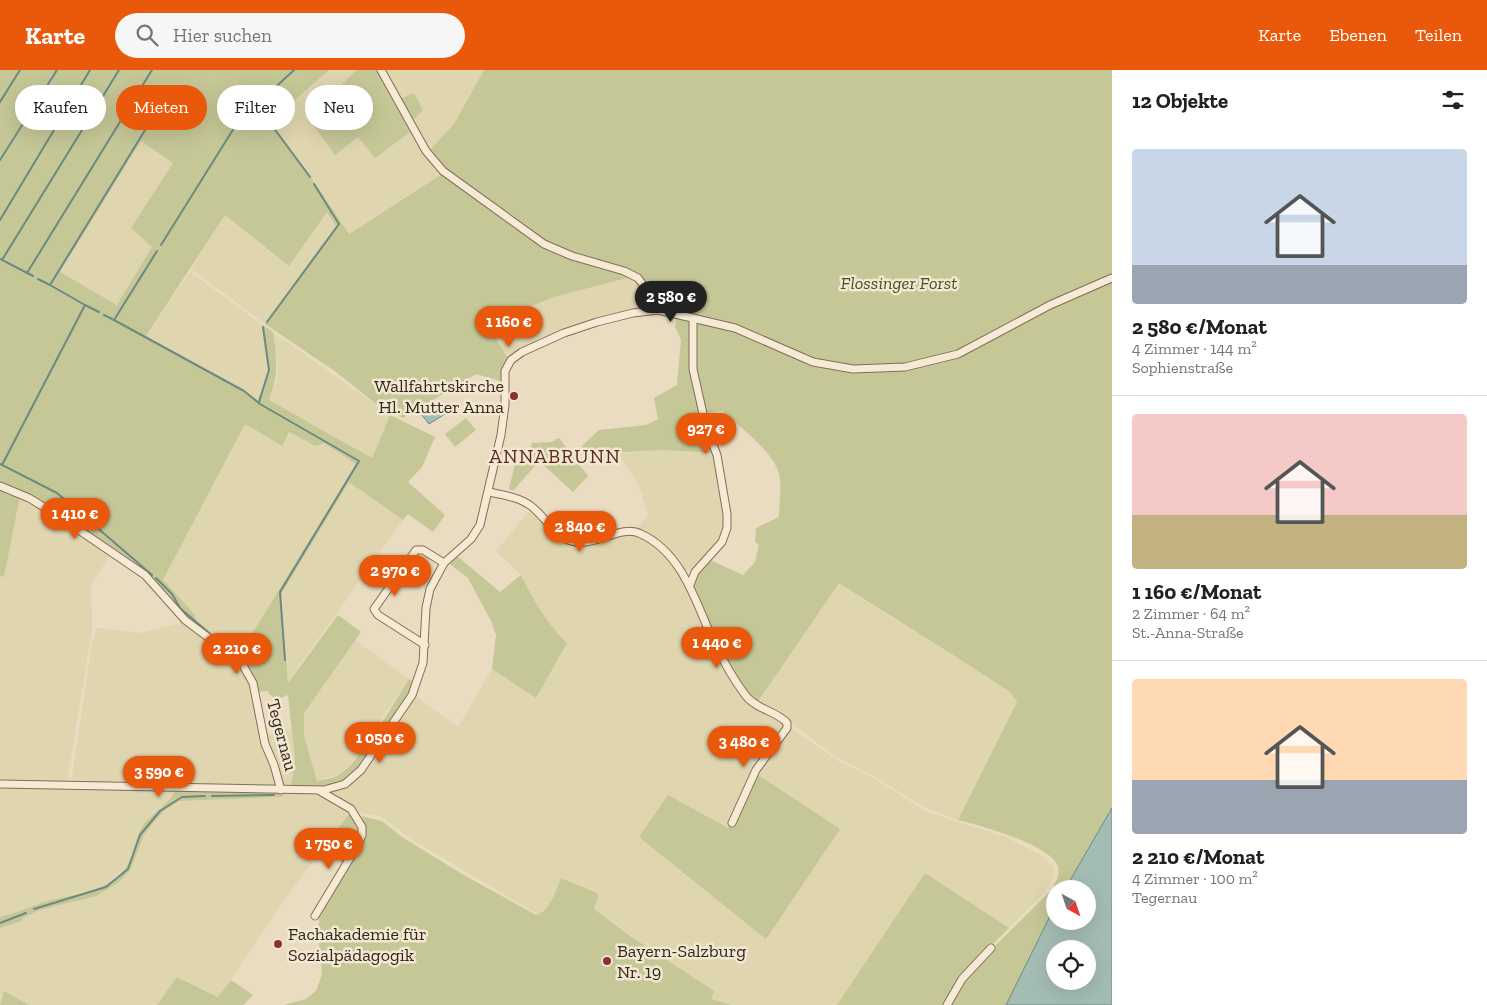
<!DOCTYPE html>
<html lang="de">
<meta charset="utf-8">
<style>
body{margin:0;font-family:"Zilla Slab",serif;background:#f6f6f6;color:#202124;height:100vh;display:flex;flex-direction:column;font-size:19px;white-space:nowrap}
*{box-sizing:border-box;margin:0}
p{font-size:16px;color:#757577}
.icon{flex:none;width:28px;height:28px;fill:none;stroke:currentColor;stroke-width:2;stroke-linecap:round;stroke-linejoin:round}
.map{position:relative;flex:1;overflow:hidden}
.panel{display:flex;flex-direction:column;background:#fff;width:375px}
.panel>*{flex:none}
.banner{position:absolute;left:15px;top:15px;width:475px;height:45px;display:flex;gap:10px}
.needle{width:32px;rotate:140deg}
.fabs{position:absolute;left:1046px;top:810px;display:grid;gap:10px}
.fabs a{display:grid;place-items:center;width:50px;height:50px;border-radius:50%;background:#fff;box-shadow:0 5px 20px #0002;font-size:25px}
.price{position:absolute;translate:-50% -42px;padding:0 11px;border-radius:18px;background:#ea580c;color:#fff;font-size:16px;line-height:32px;filter:drop-shadow(0 1px 2px #0008)}
.price::after{content:'';position:absolute;left:50%;top:30px;width:15px;height:11px;margin-left:-8px;background:inherit;clip-path:polygon(0 0,100% 0,50% 100%)}
.price.selected{background:#222;color:#fff}
ul{padding:0;list-style:none}
li{display:grid;align-content:center;gap:10px;height:265px;padding:0 20px}
li+li{border-top:1px solid #e0e0e0}
li span{display:grid;place-items:center;height:155px;border-radius:5px;color:#555}
li>.icon{margin-inline-start:auto}
span .icon{width:90px;height:90px;fill:#fffc;stroke-width:1}
li b{font-size:21px}
h2{display:flex;justify-content:space-between;align-items:center;height:60px;padding:0 20px;font-size:21px}
.pill{padding:0 18px;border-radius:22px;background:#fff;box-shadow:0 5px 20px #0002;font-size:18px;line-height:45px}
.pill.selected{background:#ea580c;color:#fff}
header{display:flex;align-items:center;gap:30px;box-sizing:border-box;height:70px;padding:0 25px;background:#ea580c;color:#fff}
header strong{font-size:24px}
nav{display:flex;gap:28px;margin-inline-start:auto;font-size:18px}
.search{width:350px;height:45px;background:#f6f6f6;display:flex;align-items:center;gap:12px;box-sizing:border-box;padding:0 18px;border-radius:28px;color:#757577;font-size:19px}
main{display:flex;flex:1;min-height:0}
.map>svg:first-child{display:block}
.farmland{fill:#dfd5af}
.green{fill:#c5c796;fill-rule:evenodd}
.water{fill:#a4bdb4;stroke:#6c8a81;fill-rule:evenodd}
.lines{fill:none;stroke-linecap:round;stroke-linejoin:round}
.stream{stroke:#6c8a81;stroke-width:2}
.minor-casing{stroke:#836d5a;stroke-width:9}
.minor{stroke:#f6ead4;stroke-width:7}
.poi-dot{fill:#8e2e35;stroke:#f2e7d0;stroke-width:2}
.labels{text-anchor:middle;stroke-width:5;stroke-linejoin:round;paint-order:stroke}
.park-label{font-size:18px;font-style:italic;fill:#474f25;stroke:#f2e7d0}
.poi-label{font-size:18px;fill:#33271d;stroke:#f2e7d0;text-anchor:start}
.street-label{font-size:18px;fill:#33271d;stroke:#f2e7d0}
.quarter-label{font-size:20px;letter-spacing:1px;fill:#5d2920;stroke:#f2e7d0}
</style>
<header>
<strong>Karte</strong>
<div class="search"><svg class="icon" aria-label="search" viewBox="0 0 24 24"><circle cx="10" cy="10" r="6"/><path d="M15 15l6 6"/></svg>Hier suchen</div>
<nav><a>Karte</a><a>Ebenen</a><a>Teilen</a></nav>
</header>
<main>
<div class="map">
<svg width="1112" height="935" viewBox="0 0 1112 935">
<rect width="100%" height="100%" fill="#eadcc1"/>
<g class="farmland">
<polygon points="329,0 356,0 308,48 335,85 358,67 375,88 412,61 442,104 348,164 314,112 268,52"/>
<polygon points="384,0 484,0 454,54 429,81 412,51 423,40 414,24 400,29"/>
<polygon points="141,71 173,93 132,157 153,177 117,235 60,202"/>
<polygon points="327,142 336,156 265,254 191,199 225,145 289,196"/>
<polygon points="190,202 263,255 269,300 258,330 146,266"/>
<polygon points="631,207 637,210 649,228 645,238 611,245 546,267 527,276 508,289 488,254 487,246 508,239 531,236 554,227"/>
<polygon points="273,262 390,345 372,388 269,330 276,312 278,298"/>
<polygon points="245,354 281,376 288,362 320,374 324,373 357,394 238,587 211,567 212,563 196,550 163,510"/>
<polygon points="662,380 715,383 723,423 725,456 720,472 693,500 689,501 682,498 644,462 636,458 648,445 639,415 618,383"/>
<polygon points="349,412 403,450 287,613 280,526"/>
<polygon points="20,426 45,439 111,484 91,514 92,560 67,713 0,712 0,506 4,506"/>
<polygon points="531,439 560,467 592,473 623,464 635,464 643,467 664,484 681,504 742,625 782,650 785,655 747,712 728,758 668,725 766,868 755,703 790,657 838,691 875,709 927,742 1006,767 1043,786 1055,798 1053,808 1044,823 1009,858 925,803 837,935 732,935 711,929 670,893 594,839 599,825 597,823 561,808 549,837 539,845 414,771 380,746 358,742 328,723 345,716 372,690 415,626 458,657 492,599 536,627 567,573 553,560 540,541 521,505 496,481"/>
<polygon points="839,513 897,551 948,580 1010,622 1017,633 958,750 924,737 875,707 833,685 784,647 757,633"/>
<polygon points="184,552 230,584 247,604 277,717 71,713 92,573 97,558 140,563"/>
<polygon points="355,570 409,609 352,692 342,703 317,711 304,666 303,643"/>
<polygon points="292,659 295,690 291,717 284,716 282,713 265,665"/>
<polygon points="0,716 174,721 174,726 144,755 128,795 108,813 85,824 43,833 0,847"/>
<polygon points="285,723 309,723 351,741 287,826 219,927 178,907 157,935 29,935 4,922 0,935 0,858 22,851 23,848 40,840 70,833 119,812 131,799 144,765 153,753 164,741 180,731 281,727"/>
</g>
<g class="green">
<path d="M 0,0 L 329,0 L 269,52 L 314,112 L 349,164 L 442,104 L 429,81 L 454,54 L 484,0 L 1112,0 L 1112,738 L 1065,819 L 1055,819 L 1055,836 L 1006,935 L 949,935 L 970,901 L 1052,819 C 1056,812 1060,805 1058,797 C 1052,775 979,755 958,750 L 1017,632 L 1010,622 C 954,584 896,550 839,513 L 757,633 C 751,628 745,622 741,616 C 730,601 690,526 694,511 C 696,502 704,496 710,490 L 743,505 L 755,492 L 759,475 L 755,472 L 756,458 L 779,447 C 779,434 782,416 779,404 C 774,382 739,356 722,341 L 702,343 L 715,383 L 662,380 L 585,384 L 582,376 L 599,360 L 646,355 L 658,349 L 654,328 L 677,315 L 681,270 L 675,257 L 677,246 L 662,242 L 650,211 L 631,207 L 554,227 L 531,236 L 508,239 L 488,246 L 488,254 L 508,289 L 500,311 L 476,304 L 403,348 L 376,334 L 336,302 L 265,254 L 336,156 L 327,142 L 289,196 L 225,145 L 146,266 L 258,330 L 269,300 L 263,255 L 273,262 C 277,289 279,304 269,330 L 372,388 L 390,345 L 435,367 L 422,397 L 408,412 L 445,445 L 433,462 L 408,444 L 403,450 L 349,412 L 280,526 L 288,613 L 338,545 L 361,562 L 304,643 L 304,666 L 317,711 C 325,709 333,709 340,704 C 360,692 395,631 409,609 L 414,613 C 403,638 368,696 345,711 C 330,720 308,717 291,717 L 295,690 L 288,625 L 275,630 L 267,621 L 257,622 L 238,587 L 356,394 L 324,373 L 316,376 L 289,362 L 282,376 L 245,354 L 163,510 L 195,545 L 196,550 L 212,563 L 211,567 L 189,552 L 158,518 L 91,465 L 0,415 ZM 141,71 L 173,93 L 131,158 L 152,177 L 117,235 L 60,202 Z"/>
<polygon points="356,0 378,0 400,29 414,23 423,40 412,51 412,61 375,88 358,67 335,85 308,48"/>
<polygon points="466,348 476,360 455,377 445,364"/>
<polygon points="559,368 588,406 573,422 539,391 513,421 509,419 515,394 530,381 532,373 551,372"/>
<polygon points="0,418 20,426 4,507 0,506"/>
<path d="M 457,486 L 500,522 L 521,505 C 534,531 546,553 567,573 L 536,628 L 492,599 L 496,565 L 491,551 L 468,508 L 450,494 Z"/>
<polygon points="755,703 840,759 766,869 639,767 668,725 728,758 741,726"/>
<path d="M 174,721 L 285,723 L 281,727 L 179,731 L 164,741 L 153,753 L 144,765 L 131,799 L 119,812 L 96,826 L 40,840 L 23,848 L 22,851 L 0,858 L 0,847 C 15,843 29,837 44,832 C 73,824 103,824 124,800 C 135,787 134,768 144,754 C 151,745 174,730 174,721 Z"/>
<path d="M 351,741 C 366,764 356,772 343,793 L 323,779 Z"/>
<path d="M 362,746 L 382,751 L 402,767 L 462,804 L 536,845 C 551,841 555,821 561,808 L 597,823 L 599,825 L 594,839 L 629,865 L 714,921 L 711,929 L 732,935 L 284,935 L 306,929 L 316,921 L 322,904 L 318,861 L 320,842 L 365,760 Z"/>
<polygon points="925,803 1009,858 977,890 944,935 837,935"/>
<polygon points="177,907 218,927 231,910 253,925 243,935 157,935"/>
<polygon points="4,921 29,935 0,935"/>
</g>
<g class="water">
<polygon points="438,334 442,337 445,344 429,354 421,344"/>
<path d="M 1112,738 L 1112,935 L 1006,935 L 1055,836 L 1055,851 L 1088,851 L 1088,819 L 1065,819 ZM 1055,879 L 1088,879 L 1088,911 L 1055,911 Z"/>
</g>
<g class="lines">
<g class="stream">
<polyline points="0,32 20,0"/>
<polyline points="254,37 276,61 310,107"/>
<polyline points="0,90 57,0"/>
<polyline points="0,150 90,0"/>
<polyline points="161,175 239,50 249,37 254,37 294,0"/>
<polyline points="0,189 33,206"/>
<polyline points="2,190 119,0"/>
<polyline points="27,203 152,0"/>
<polyline points="38,209 50,215 150,52"/>
<polyline points="50,215 85,235"/>
<polyline points="104,245 114,250 157,181"/>
<polyline points="114,250 244,321 260,334 359,391 280,522 285,590"/>
<polyline points="267,252 339,154 314,114"/>
<polyline points="259,332 269,300 263,257"/>
<polyline points="0,394 57,423 152,505"/>
<polyline points="2,395 85,235 99,242"/>
<polyline points="156,508 172,524 180,538 210,564"/>
<polyline points="212,726 274,725"/>
<polyline points="34,839 106,817 128,799 140,765 160,741 182,727 205,726"/>
<polyline points="0,853 26,843"/>
</g>
<g class="minor-casing">
<g id="minor">
<polyline points="381,0 426,81 443,101 544,174 572,186 624,201 638,208 650,224 651,240"/>
<polyline points="0,416 29,428 57,445 145,505 185,550 241,592 253,613 265,674 274,695 281,720"/>
<path d="M 489,422 C 503,425 519,427 531,436 C 544,446 553,463 568,470 C 594,480 619,453 641,464 C 682,483 695,530 712,568 C 721,587 733,609 746,626 C 757,640 777,641 787,653 L 787,658 L 756,700 L 732,753"/>
<polyline points="690,515 695,502 722,472 727,458 727,444 717,385 706,357 693,299 693,248"/>
<polyline points="425,575 378,545 374,539 416,480 423,480 444,493"/>
<polyline points="0,714 324,720 345,714 361,700 412,625 423,593 426,538 430,519 444,493 471,469 480,455 501,365 505,335 505,301 511,290 522,282 564,263 597,252 633,243 658,240 735,258 813,292 853,299 905,297 958,284 1050,235 1112,208"/>
<polyline points="315,846 356,778 362,765 362,757 351,739 318,720"/>
<polyline points="947,935 962,909 991,878"/>
</g>
</g>
<use href="#minor" class="minor"/>
</g>
<g class="poi-dot">
<circle cx="514" cy="326" r="5"/>
<circle cx="278" cy="874" r="5"/>
<circle cx="607" cy="891" r="5"/>
</g>
<g class="labels">
<g class="park-label">
<text x="899" y="219">Flossinger Forst</text>
</g>
<g class="poi-label">
<text x="504" y="322" text-anchor="end">Wallfahrtskirche<tspan x="504" dy="21">Hl. Mutter Anna</tspan></text>
<text x="288" y="870">Fachakademie für<tspan x="288" dy="21">Sozialpädagogik</tspan></text>
<text x="617" y="887">Bayern-Salzburg<tspan x="617" dy="21">Nr. 19</tspan></text>
</g>
<g class="street-label">
<text transform="translate(282 665) rotate(75)" y="6">Tegernau</text>
</g>
<g class="quarter-label">
<text x="555" y="393">ANNABRUNN</text>
</g>
</g>
</svg>
<div class="fabs">
<a><svg class="needle" viewBox="-14 -14 28 28"><path d="M0-13l5 13h-10z" fill="#e53935"/><path d="M0 13l5-13h-10z" fill="#757577"/></svg></a>
<a><svg class="icon" aria-label="locate" viewBox="0 0 24 24"><circle cx="12" cy="12" r="6"/><path d="M12 2v4M12 18v4M2 12h4M18 12h4"/></svg></a>
</div>
<b class="price selected" style="left:671px;top:253px">2 580 €</b>
<b class="price" style="left:509px;top:278px">1 160 €</b>
<b class="price" style="left:706px;top:385px">927 €</b>
<b class="price" style="left:75px;top:470px">1 410 €</b>
<b class="price" style="left:580px;top:483px">2 840 €</b>
<b class="price" style="left:395px;top:527px">2 970 €</b>
<b class="price" style="left:717px;top:599px">1 440 €</b>
<b class="price" style="left:237px;top:605px">2 210 €</b>
<b class="price" style="left:380px;top:694px">1 050 €</b>
<b class="price" style="left:744px;top:698px">3 480 €</b>
<b class="price" style="left:159px;top:728px">3 590 €</b>
<b class="price" style="left:329px;top:800px">1 750 €</b>
<div class="banner">
<a class="pill">Kaufen</a>
<a class="pill selected">Mieten</a>
<a class="pill">Filter</a>
<a class="pill">Neu</a>
</div>
</div>
<section class="panel">
<h2>12 Objekte<svg class="icon" aria-label="filters" viewBox="0 0 24 24"><path d="M4 7h16M4 17h16"/><circle cx="9" cy="7" r="2"/><circle cx="15" cy="17" r="2"/></svg></h2>
<ul>
<li><span style="background:linear-gradient(#c9d6e8 75%,#9aa5b1 0)"><svg class="icon" aria-label="home" viewBox="0 0 24 24"><path d="M3 11l9-7 9 7M6 9v11h12V9"/></svg></span><div><b>2 580 €/Monat</b><p>4 Zimmer · 144 m²</p><p>Sophienstraße</p></div></li>
<li><span style="background:linear-gradient(#f6c9c9 65%,#c2b280 0)"><svg class="icon" aria-label="home" viewBox="0 0 24 24"><path d="M3 11l9-7 9 7M6 9v11h12V9"/></svg></span><div><b>1 160 €/Monat</b><p>2 Zimmer · 64 m²</p><p>St.-Anna-Straße</p></div></li>
<li><span style="background:linear-gradient(#ffd9b3 65%,#9aa5b1 0)"><svg class="icon" aria-label="home" viewBox="0 0 24 24"><path d="M3 11l9-7 9 7M6 9v11h12V9"/></svg></span><div><b>2 210 €/Monat</b><p>4 Zimmer · 100 m²</p><p>Tegernau</p></div></li>
</ul>
</section>
</main>
